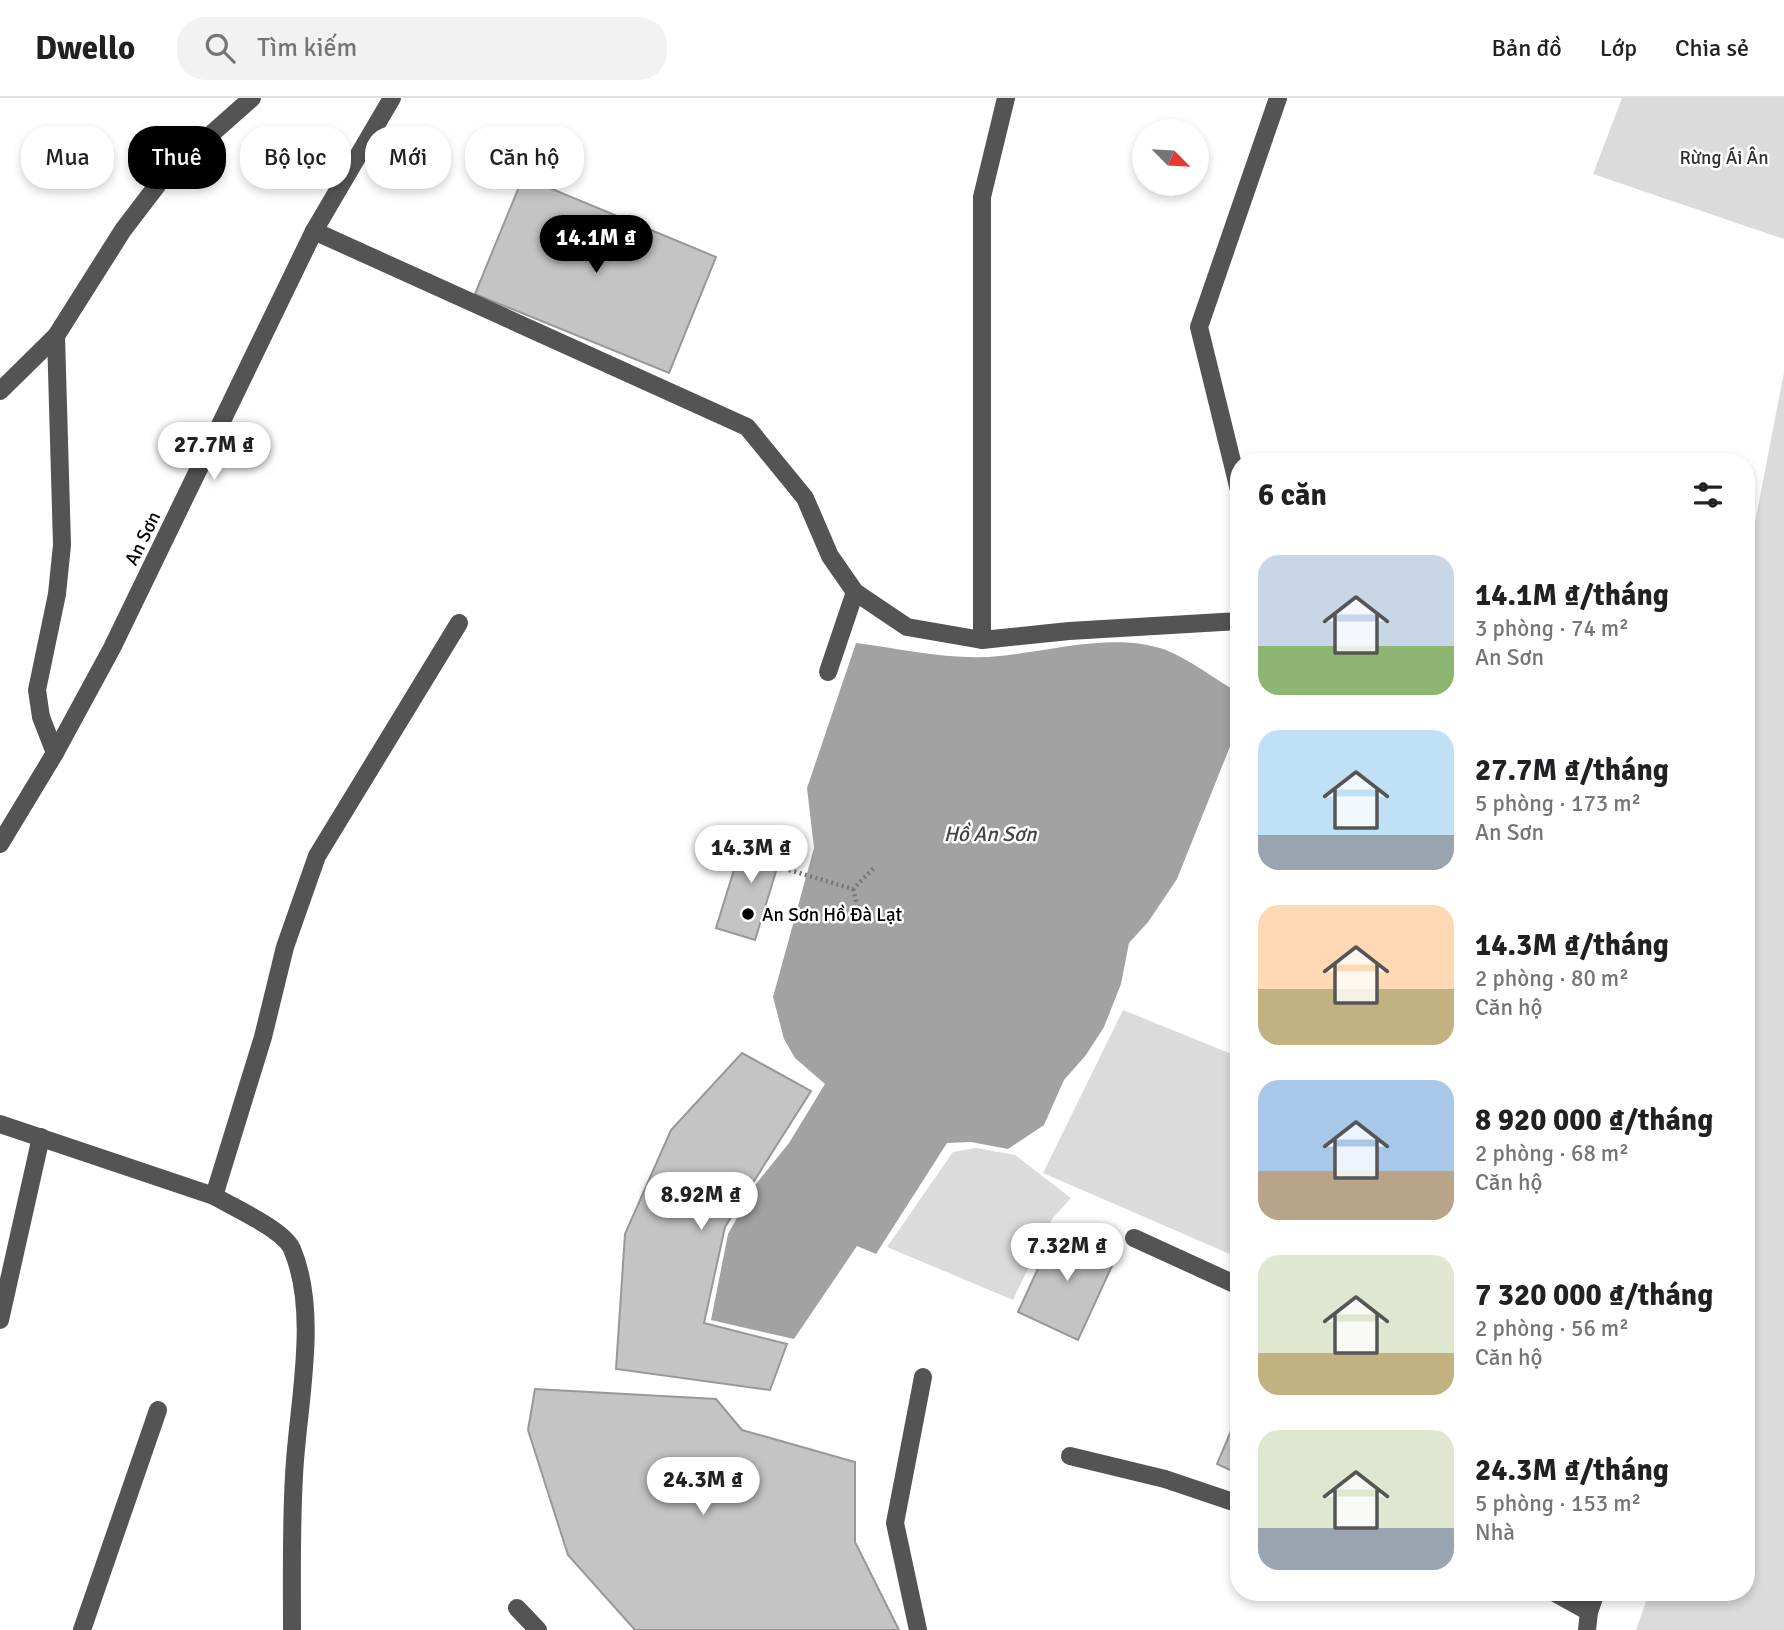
<!DOCTYPE html>
<html lang="vi">
<meta charset="utf-8">
<style>
body{margin:0;font-family:Signika,sans-serif;background:#f2f2f2;color:#202124;height:100vh;display:flex;flex-direction:column;font-size:26px;white-space:nowrap}
*{box-sizing:border-box;margin:0}
p{font-size:23px;color:#757577}
.icon{flex:none;width:38px;height:38px;fill:none;stroke:currentColor;stroke-width:2;stroke-linecap:round;stroke-linejoin:round}
.map{position:relative;flex:1;overflow:hidden}
.side{position:absolute;left:1230px;top:355px;width:525px;height:1148px;display:flex;flex-direction:column;background:#fff;border-radius:28px;box-shadow:0 4px 10px #0003}
.side>*{flex:none}
.hud{position:absolute;left:21px;top:28px;width:665px;height:63px;display:flex;gap:14px}
.needle{width:46px;rotate:114deg}
.fabs{position:absolute;left:1132px;top:21px;display:grid;gap:14px}
.fabs a{display:grid;place-items:center;width:77px;height:77px;border-radius:50%;background:#fff;box-shadow:0 4px 10px #0003;font-size:35px}
.price{position:absolute;translate:-50% -60px;padding:0 16px;border-radius:24px;background:#fff;color:#222;font-size:23px;line-height:46px;filter:drop-shadow(0 2px 4px #0008)}
.price::after{content:'';position:absolute;left:50%;top:42px;width:21px;height:16px;margin-left:-10px;background:inherit;clip-path:polygon(0 0,100% 0,50% 100%)}
.price.selected{background:#000;color:#fff}
ul{padding:0;list-style:none}
li{display:flex;align-items:center;gap:21px;height:175px;padding:0 28px}
li span{display:grid;place-items:center;flex:none;width:196px;height:140px;border-radius:21px;color:#555}
li>.icon{margin-inline-start:auto}
span .icon{width:84px;height:84px;fill:#fffc;stroke-width:1}
li b{font-size:30px}
h2{display:flex;justify-content:space-between;align-items:center;height:84px;padding:0 28px;font-size:30px}
.chip{padding:0 24px;border-radius:28px;background:#fff;box-shadow:0 4px 10px #0003;font-size:24px;line-height:63px}
.chip.selected{background:#000;color:#fff}
header{display:flex;align-items:center;gap:42px;box-sizing:border-box;height:98px;padding:0 35px;background:#fff;border-bottom:2px solid #e0e0e0}
header strong{font-size:33px}
nav{display:flex;gap:38px;margin-inline-start:auto;font-size:24px}
.search{width:490px;height:63px;background:#f2f2f2;display:flex;align-items:center;gap:18px;box-sizing:border-box;padding:0 24px;border-radius:28px;color:#757577;font-size:26px}
.map>svg:first-child{display:block}
.green{fill:#dbdbdb}
.water{fill:#a2a2a2}
.building{fill:#c4c4c4;stroke:#989898;stroke-width:2}
.lines{fill:none;stroke-linecap:round;stroke-linejoin:round}
.path{stroke:#767676;stroke-width:4.5;stroke-dasharray:2 3.5;stroke-linecap:butt}
.minor{stroke:#545454;stroke-width:18}
.poi-dot{fill:#000;stroke:#fff;stroke-width:2.5}
.labels{text-anchor:middle;stroke-width:5;stroke-linejoin:round;paint-order:stroke}
.park-label{font-size:19px;fill:#323232;stroke:#fff}
.street-label{font-size:19px;fill:#000;stroke:#fff}
.poi-label{font-size:19px;fill:#000;stroke:#fff;text-anchor:start}
.water-label{font-size:21px;font-style:italic;fill:#434343;stroke:#fff}
</style>
<header>
<strong>Dwello</strong>
<div class="search"><svg class="icon" aria-label="search" viewBox="0 0 24 24"><circle cx="10" cy="10" r="6"/><path d="M15 15l6 6"/></svg>Tìm kiếm</div>
<nav><a>Bản đồ</a><a>Lớp</a><a>Chia sẻ</a></nav>
</header>
<div class="map">
<svg width="1784" height="1532" viewBox="0 0 1784 1532">
<rect width="100%" height="100%" fill="#fff"/>
<g class="green">
<polygon points="1622,0 1784,0 1784,141 1593,76"/>
<polygon points="1784,274 1784,1532 1636,1532 1649,1495 1746,1494 1746,471"/>
<polygon points="1123,912 1239,959 1239,1160 1043,1075"/>
<polygon points="976,1050 1015,1057 1071,1100 1052,1121 1013,1202 887,1149 953,1054"/>
</g>
<path class="water" d="M 856,545 C 903,551 952,563 1000,558 C 1049,553 1111,535 1160,550 C 1184,557 1216,582 1239,595 L 1239,626 L 1177,781 L 1148,824 L 1129,845 L 1121,886 L 1104,929 L 1086,957 L 1064,982 L 1044,1027 L 1008,1051 L 971,1044 L 947,1045 L 876,1156 L 857,1148 L 794,1241 L 711,1222 L 728,1136 L 756,1086 L 789,1045 L 825,986 L 795,960 L 784,941 L 773,899 L 814,750 L 807,690 Z"/>
<g class="building">
<polygon points="523,79 716,159 669,275 475,196"/>
<polygon points="746,733 785,744 755,842 716,830"/>
<polygon points="742,955 811,993 725,1129 704,1225 787,1246 770,1292 616,1271 625,1136 671,1032"/>
<polygon points="1057,1129 1117,1157 1078,1242 1018,1214"/>
<polygon points="535,1291 716,1301 742,1332 855,1364 855,1444 899,1532 635,1532 568,1457 528,1332"/>
<polygon points="1239,1314 1239,1376 1217,1366"/>
</g>
<g class="lines">
<g class="path">
<polyline points="789,772 853,791 874,770"/>
<polyline points="853,791 859,814"/>
</g>
<g class="minor">
<polyline points="314,133 747,329 805,400 830,458 855,494 907,529 982,542 1069,533 1239,523"/>
<polyline points="0,293 56,238 123,132 165,77 252,0"/>
<polyline points="1239,392 1199,229 1278,0"/>
<polyline points="982,542 982,99 1006,0"/>
<polyline points="828,574 855,494"/>
<polyline points="55,655 41,619 37,592 57,496 62,447 56,238"/>
<polyline points="0,746 55,655 112,550 314,133 392,0"/>
<polyline points="0,1026 214,1098 263,939 285,849 317,758 459,525"/>
<path d="M 214,1098 C 233,1109 284,1132 292,1151 C 320,1217 297,1309 294,1378 C 291,1429 292,1481 292,1532"/>
<polyline points="1134,1140 1239,1188"/>
<polyline points="0,1222 41,1039"/>
<polyline points="1070,1358 1165,1381 1239,1406"/>
<polyline points="1553,1494 1589,1514"/>
<polyline points="517,1510 538,1532"/>
<polyline points="82,1532 158,1312"/>
<polyline points="918,1532 895,1425 923,1279"/>
<polyline points="1587,1532 1589,1514 1596,1494"/>
</g>
</g>
<circle class="poi-dot" cx="748" cy="816" r="7"/>
<g class="labels">
<g class="park-label">
<text x="1724" y="66">Rừng Ái Ân</text>
</g>
<g class="street-label">
<text transform="translate(142 440) rotate(-64)" y="7">An Sơn</text>
</g>
<g class="poi-label">
<text x="762" y="823">An Sơn Hồ Đà Lạt</text>
</g>
<g class="water-label">
<text x="990" y="743">Hồ An Sơn</text>
</g>
</g>
</svg>
<div class="fabs">
<a><svg class="needle" viewBox="-14 -14 28 28"><path d="M0-13l5 13h-10z" fill="#e53935"/><path d="M0 13l5-13h-10z" fill="#757577"/></svg></a>
</div>
<b class="price selected" style="left:596px;top:177px">14.1M ₫</b>
<b class="price" style="left:214px;top:384px">27.7M ₫</b>
<b class="price" style="left:751px;top:787px">14.3M ₫</b>
<b class="price" style="left:701px;top:1134px">8.92M ₫</b>
<b class="price" style="left:1067px;top:1185px">7.32M ₫</b>
<b class="price" style="left:703px;top:1419px">24.3M ₫</b>
<div class="hud">
<a class="chip">Mua</a>
<a class="chip selected">Thuê</a>
<a class="chip">Bộ lọc</a>
<a class="chip">Mới</a>
<a class="chip">Căn hộ</a>
</div>
<section class="side">
<h2>6 căn<svg class="icon" aria-label="filters" viewBox="0 0 24 24"><path d="M4 7h16M4 17h16"/><circle cx="9" cy="7" r="2"/><circle cx="15" cy="17" r="2"/></svg></h2>
<ul>
<li><span style="background:linear-gradient(#c9d6e8 65%,#8fb573 0)"><svg class="icon" aria-label="home" viewBox="0 0 24 24"><path d="M3 11l9-7 9 7M6 9v11h12V9"/></svg></span><div><b>14.1M ₫/tháng</b><p>3 phòng · 74 m²</p><p>An Sơn</p></div></li>
<li><span style="background:linear-gradient(#bfe0f5 75%,#9aa5b1 0)"><svg class="icon" aria-label="home" viewBox="0 0 24 24"><path d="M3 11l9-7 9 7M6 9v11h12V9"/></svg></span><div><b>27.7M ₫/tháng</b><p>5 phòng · 173 m²</p><p>An Sơn</p></div></li>
<li><span style="background:linear-gradient(#ffd9b3 60%,#c2b280 0)"><svg class="icon" aria-label="home" viewBox="0 0 24 24"><path d="M3 11l9-7 9 7M6 9v11h12V9"/></svg></span><div><b>14.3M ₫/tháng</b><p>2 phòng · 80 m²</p><p>Căn hộ</p></div></li>
<li><span style="background:linear-gradient(#a9c7e8 65%,#b9a48a 0)"><svg class="icon" aria-label="home" viewBox="0 0 24 24"><path d="M3 11l9-7 9 7M6 9v11h12V9"/></svg></span><div><b>8 920 000 ₫/tháng</b><p>2 phòng · 68 m²</p><p>Căn hộ</p></div></li>
<li><span style="background:linear-gradient(#dfe7d0 70%,#c2b280 0)"><svg class="icon" aria-label="home" viewBox="0 0 24 24"><path d="M3 11l9-7 9 7M6 9v11h12V9"/></svg></span><div><b>7 320 000 ₫/tháng</b><p>2 phòng · 56 m²</p><p>Căn hộ</p></div></li>
<li><span style="background:linear-gradient(#dfe7d0 70%,#9aa5b1 0)"><svg class="icon" aria-label="home" viewBox="0 0 24 24"><path d="M3 11l9-7 9 7M6 9v11h12V9"/></svg></span><div><b>24.3M ₫/tháng</b><p>5 phòng · 153 m²</p><p>Nhà</p></div></li>
</ul>
</section>
</div>
